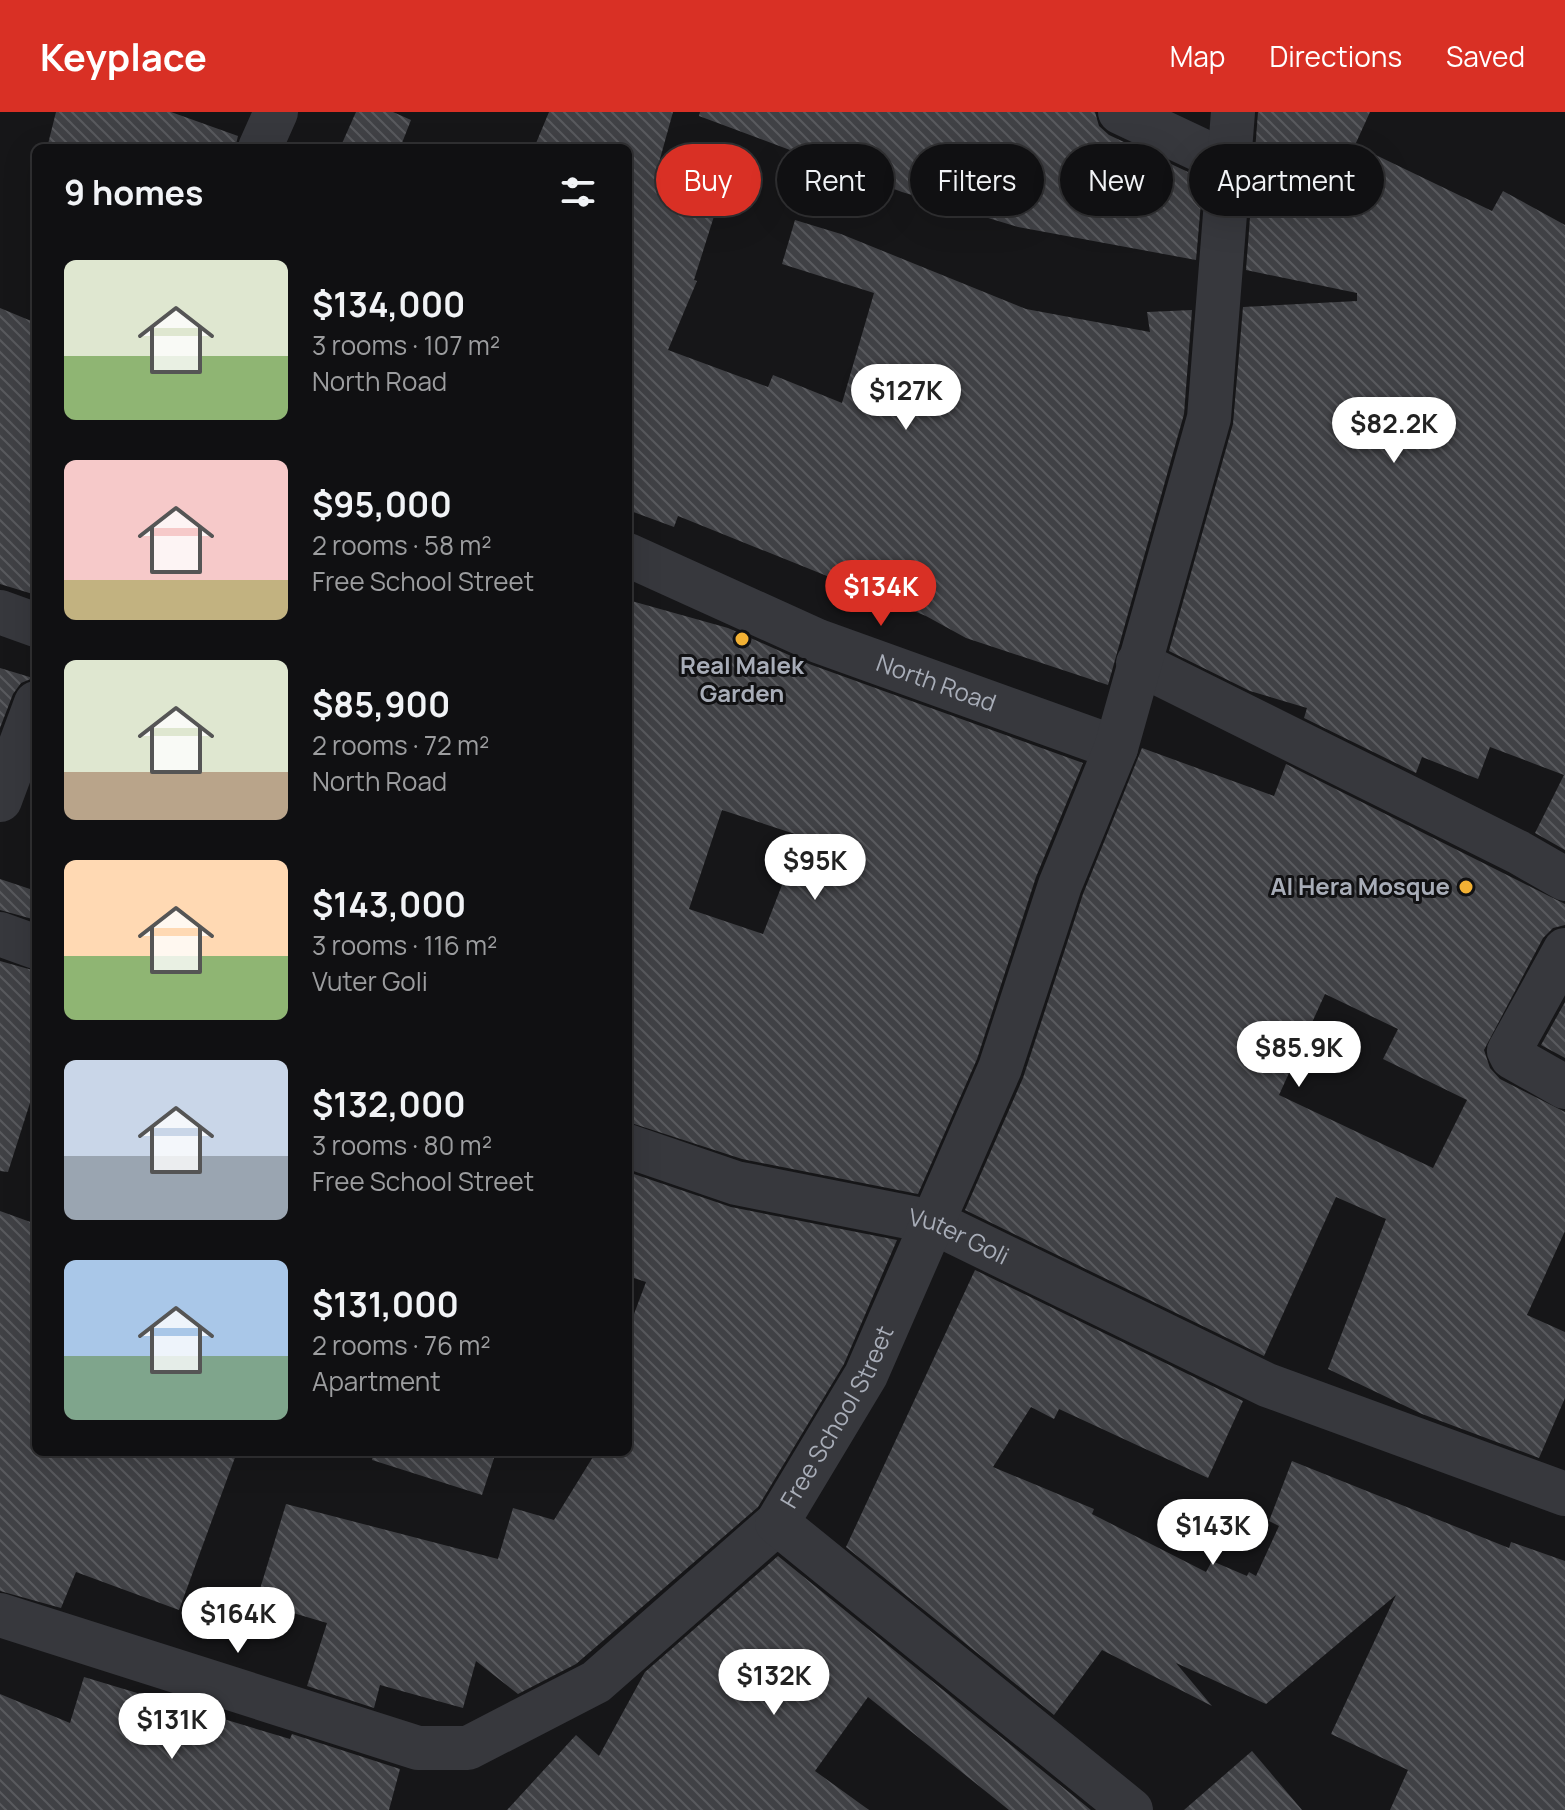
<!DOCTYPE html>
<meta charset="utf-8">
<style>
body{margin:0;font-family:Manrope,sans-serif;background:#19191b;color:#f1f3f6;height:100vh;display:flex;flex-direction:column;font-size:30px;white-space:nowrap}
*{box-sizing:border-box;margin:0}
p{font-size:26px;color:#9c9d9f}
.icon{flex:none;width:44px;height:44px;fill:none;stroke:currentColor;stroke-width:2;stroke-linecap:round;stroke-linejoin:round}
.map{position:relative;flex:1;overflow:hidden}
.details{position:absolute;left:32px;top:32px;width:600px;height:1312px;display:flex;flex-direction:column;background:#101012;border-radius:12px;box-shadow:0 8px 32px #0002,0 0 0 2px #303032}
.details>*{flex:none}
.banner{position:absolute;left:656px;top:32px;width:760px;height:72px;display:flex;gap:16px}
.price{position:absolute;translate:-50% -68px;padding:0 18px;border-radius:28px;background:#fff;color:#222;font-size:26px;line-height:52px;filter:drop-shadow(0 2px 4px #0008)}
.price::after{content:'';position:absolute;left:50%;top:48px;width:24px;height:18px;margin-left:-12px;background:inherit;clip-path:polygon(0 0,100% 0,50% 100%)}
.price.selected{background:#d93025;color:#fff}
ul{padding:0;list-style:none}
li{display:flex;align-items:center;gap:24px;height:200px;padding:0 32px}
li span{display:grid;place-items:center;flex:none;width:224px;height:160px;border-radius:12px;color:#555}
li>.icon{margin-inline-start:auto}
span .icon{width:96px;height:96px;fill:#fffc;stroke-width:1}
li b{font-size:34px}
h2{display:flex;justify-content:space-between;align-items:center;height:96px;padding:0 32px;font-size:34px}
.pill{padding:0 28px;border-radius:36px;background:#101012;box-shadow:0 8px 32px #0002,0 0 0 2px #303032;font-size:28px;line-height:72px}
.pill.selected{background:#d93025;color:#fff}
header{display:flex;align-items:center;gap:48px;box-sizing:border-box;height:112px;padding:0 40px;background:#d93025;color:#fff}
header strong{font-size:38px}
nav{display:flex;gap:44px;margin-inline-start:auto;font-size:28px}
.map>svg:first-child{display:block}
.building{fill:url(#building-back-hatch);fill-rule:evenodd}
.lines{fill:none;stroke-linecap:round;stroke-linejoin:round}
.minor{stroke:#37383d;stroke-width:44}
.poi-dot{fill:#f2b134;stroke:#111113;stroke-width:3}
.labels{text-anchor:middle;stroke-width:6;stroke-linejoin:round;paint-order:stroke}
.poi-label{font-size:24px;font-weight:bold;fill:#a8adb8;stroke:#111113}
.street-label{font-size:24px;fill:#a8adb8;stroke:#111113}
</style>
<header>
<strong>Keyplace</strong>
<nav><a>Map</a><a>Directions</a><a>Saved</a></nav>
</header>
<div class="map">
<svg width="1565" height="1698" viewBox="0 0 1565 1698">
<defs>
<pattern id="building-back-hatch" width="6" height="6" patternUnits="userSpaceOnUse" patternTransform="scale(2)"><rect width="6" height="6" fill="#404145"/><path d="M-1 5l2 2M0 0l6 6M5-1l2 2" fill="none" stroke="#595a5e"/></pattern>
</defs>
<rect width="100%" height="100%" fill="#161618"/>
<g class="building">
<polygon points="56,0 171,0 238,24 235,36 47,36"/>
<polygon points="356,0 393,0 411,8 400,36 340,36"/>
<polygon points="549,0 673,0 655,65 720,85 694,168 697,169 668,238 768,275 773,263 842,291 874,181 782,152 795,108 841,122 1026,197 1150,220 1147,200 1192,198 1184,302 1108,573 966,526 926,504 678,404 674,415 628,398 628,36 534,36"/>
<polygon points="700,0 1095,0 1099,14 1109,23 1203,67 1196,148 1018,115 902,80 699,4"/>
<polygon points="1258,0 1370,0 1355,33 1492,99 1503,79 1565,113 1565,738 1535,721 1564,663 1490,635 1478,667 1422,645 1416,661 1304,606 1307,596 1250,579 1169,539 1233,312 1243,195 1357,189 1357,181 1246,158"/>
<polygon points="0,196 36,211 36,483 0,472"/>
<path d="M 628,488 L 728,516 L 809,552 L 1083,651 L 1036,765 L 977,947 L 918,1082 L 742,1047 L 628,1010 ZM 722,698 L 801,724 L 763,822 L 689,797 Z"/>
<polygon points="0,556 33,566 21,571 13,582 0,616"/>
<path d="M 1142,636 L 1274,684 L 1286,652 L 1565,792 L 1565,813 L 1553,816 L 1543,826 L 1484,938 L 1490,956 L 1500,967 L 1565,1000 L 1565,1119 L 1527,1203 L 1565,1220 L 1565,1286 L 1539,1346 L 1422,1302 L 1328,1257 L 1386,1107 L 1336,1085 L 1264,1244 L 965,1098 L 1023,966 L 1083,782 ZM 1325,882 L 1398,917 L 1383,947 L 1467,988 L 1433,1056 L 1279,983 Z"/>
<polygon points="0,767 36,779 36,808 0,798"/>
<polygon points="0,849 36,859 36,972 8,1060 0,1059"/>
<polygon points="1565,890 1565,946 1541,933"/>
<polygon points="628,1060 731,1095 897,1128 844,1252 758,1395 576,1552 518,1582 476,1549 463,1596 380,1573 374,1596 307,1574 327,1511 256,1490 286,1392 498,1447 513,1396 554,1408 596,1340 628,1340 628,1218 646,1170 628,1164"/>
<polygon points="0,1099 36,1112 36,1340 237,1340 179,1498 76,1460 61,1496 0,1479"/>
<polygon points="975,1158 1243,1289 1208,1366 1059,1297 1054,1307 1031,1295 993,1355 1094,1397 1092,1402 1206,1460 1212,1449 1247,1464 1249,1460 1256,1464 1279,1414 1269,1409 1292,1349 1509,1436 1511,1430 1565,1449 1565,1698 1390,1698 1408,1658 1331,1622 1396,1483 1266,1592 1176,1551 1212,1594 1102,1538 1054,1603 846,1435"/>
<polygon points="373,1340 496,1340 482,1383 372,1348"/>
<polygon points="778,1444 1091,1698 1009,1698 868,1585 815,1659 869,1698 507,1698 576,1623 599,1644 645,1560"/>
<polygon points="84,1565 290,1627 292,1622 400,1657 389,1698 0,1698 0,1582 70,1611"/>
<polygon points="1252,1639 1302,1698 1184,1698"/>
</g>
<g class="lines">
<g class="minor">
<polyline points="1120,0 1230,52"/>
<polyline points="260,36 276,0"/>
<path id="s1" d="M 628,443 L 818,529 L 1116,636"/>
<polyline points="0,500 36,513"/>
<polyline points="1138,551 1518,740 1565,767"/>
<polyline points="0,688 36,591"/>
<polyline points="0,822 36,835"/>
<polyline points="1565,838 1509,939 1512,945 1565,975"/>
<path id="s2" d="M 628,1034 L 736,1071 L 933,1110 L 1267,1273 L 1565,1382"/>
<polyline points="0,1503 418,1636 468,1636 596,1570 777,1411"/>
<path id="s3" d="M 1131,1698 L 777,1411 L 866,1263 L 1000,956 L 1060,773 L 1116,636 L 1209,306 L 1233,0"/>
</g>
</g>
<g class="poi-dot">
<circle cx="742" cy="527" r="8"/>
<circle cx="1466" cy="775" r="8"/>
</g>
<g class="labels">
<g class="poi-label">
<text x="742" y="562">Real Malek<tspan x="742" dy="28">Garden</tspan></text>
<text x="1450" y="783" text-anchor="end">Al Hera Mosque</text>
</g>
<g class="street-label">
<text dy="8" stroke="none"><textPath href="#s1" startOffset="334">North Road</textPath></text>
<text dy="8" stroke="none"><textPath href="#s2" startOffset="344">Vuter Goli</textPath></text>
<text dy="8" stroke="none"><textPath href="#s3" startOffset="578">Free School Street</textPath></text>
</g>
</g>
</svg>
<b class="price" style="left:906px;top:320px">$127K</b>
<b class="price" style="left:1394px;top:353px">$82.2K</b>
<b class="price selected" style="left:881px;top:516px">$134K</b>
<b class="price" style="left:815px;top:790px">$95K</b>
<b class="price" style="left:1299px;top:977px">$85.9K</b>
<b class="price" style="left:1213px;top:1455px">$143K</b>
<b class="price" style="left:238px;top:1543px">$164K</b>
<b class="price" style="left:774px;top:1605px">$132K</b>
<b class="price" style="left:172px;top:1649px">$131K</b>
<div class="banner">
<a class="pill selected">Buy</a>
<a class="pill">Rent</a>
<a class="pill">Filters</a>
<a class="pill">New</a>
<a class="pill">Apartment</a>
</div>
<section class="details">
<h2>9 homes<svg class="icon" aria-label="filters" viewBox="0 0 24 24"><path d="M4 7h16M4 17h16"/><circle cx="9" cy="7" r="2"/><circle cx="15" cy="17" r="2"/></svg></h2>
<ul>
<li><span style="background:linear-gradient(#dfe7d0 60%,#8fb573 0)"><svg class="icon" aria-label="home" viewBox="0 0 24 24"><path d="M3 11l9-7 9 7M6 9v11h12V9"/></svg></span><div><b>$134,000</b><p>3 rooms · 107 m²</p><p>North Road</p></div></li>
<li><span style="background:linear-gradient(#f6c9c9 75%,#c2b280 0)"><svg class="icon" aria-label="home" viewBox="0 0 24 24"><path d="M3 11l9-7 9 7M6 9v11h12V9"/></svg></span><div><b>$95,000</b><p>2 rooms · 58 m²</p><p>Free School Street</p></div></li>
<li><span style="background:linear-gradient(#dfe7d0 70%,#b9a48a 0)"><svg class="icon" aria-label="home" viewBox="0 0 24 24"><path d="M3 11l9-7 9 7M6 9v11h12V9"/></svg></span><div><b>$85,900</b><p>2 rooms · 72 m²</p><p>North Road</p></div></li>
<li><span style="background:linear-gradient(#ffd9b3 60%,#8fb573 0)"><svg class="icon" aria-label="home" viewBox="0 0 24 24"><path d="M3 11l9-7 9 7M6 9v11h12V9"/></svg></span><div><b>$143,000</b><p>3 rooms · 116 m²</p><p>Vuter Goli</p></div></li>
<li><span style="background:linear-gradient(#c9d6e8 60%,#9aa5b1 0)"><svg class="icon" aria-label="home" viewBox="0 0 24 24"><path d="M3 11l9-7 9 7M6 9v11h12V9"/></svg></span><div><b>$132,000</b><p>3 rooms · 80 m²</p><p>Free School Street</p></div></li>
<li><span style="background:linear-gradient(#a9c7e8 60%,#7fa58c 0)"><svg class="icon" aria-label="home" viewBox="0 0 24 24"><path d="M3 11l9-7 9 7M6 9v11h12V9"/></svg></span><div><b>$131,000</b><p>2 rooms · 76 m²</p><p>Apartment</p></div></li>
</ul>
</section>
</div>
